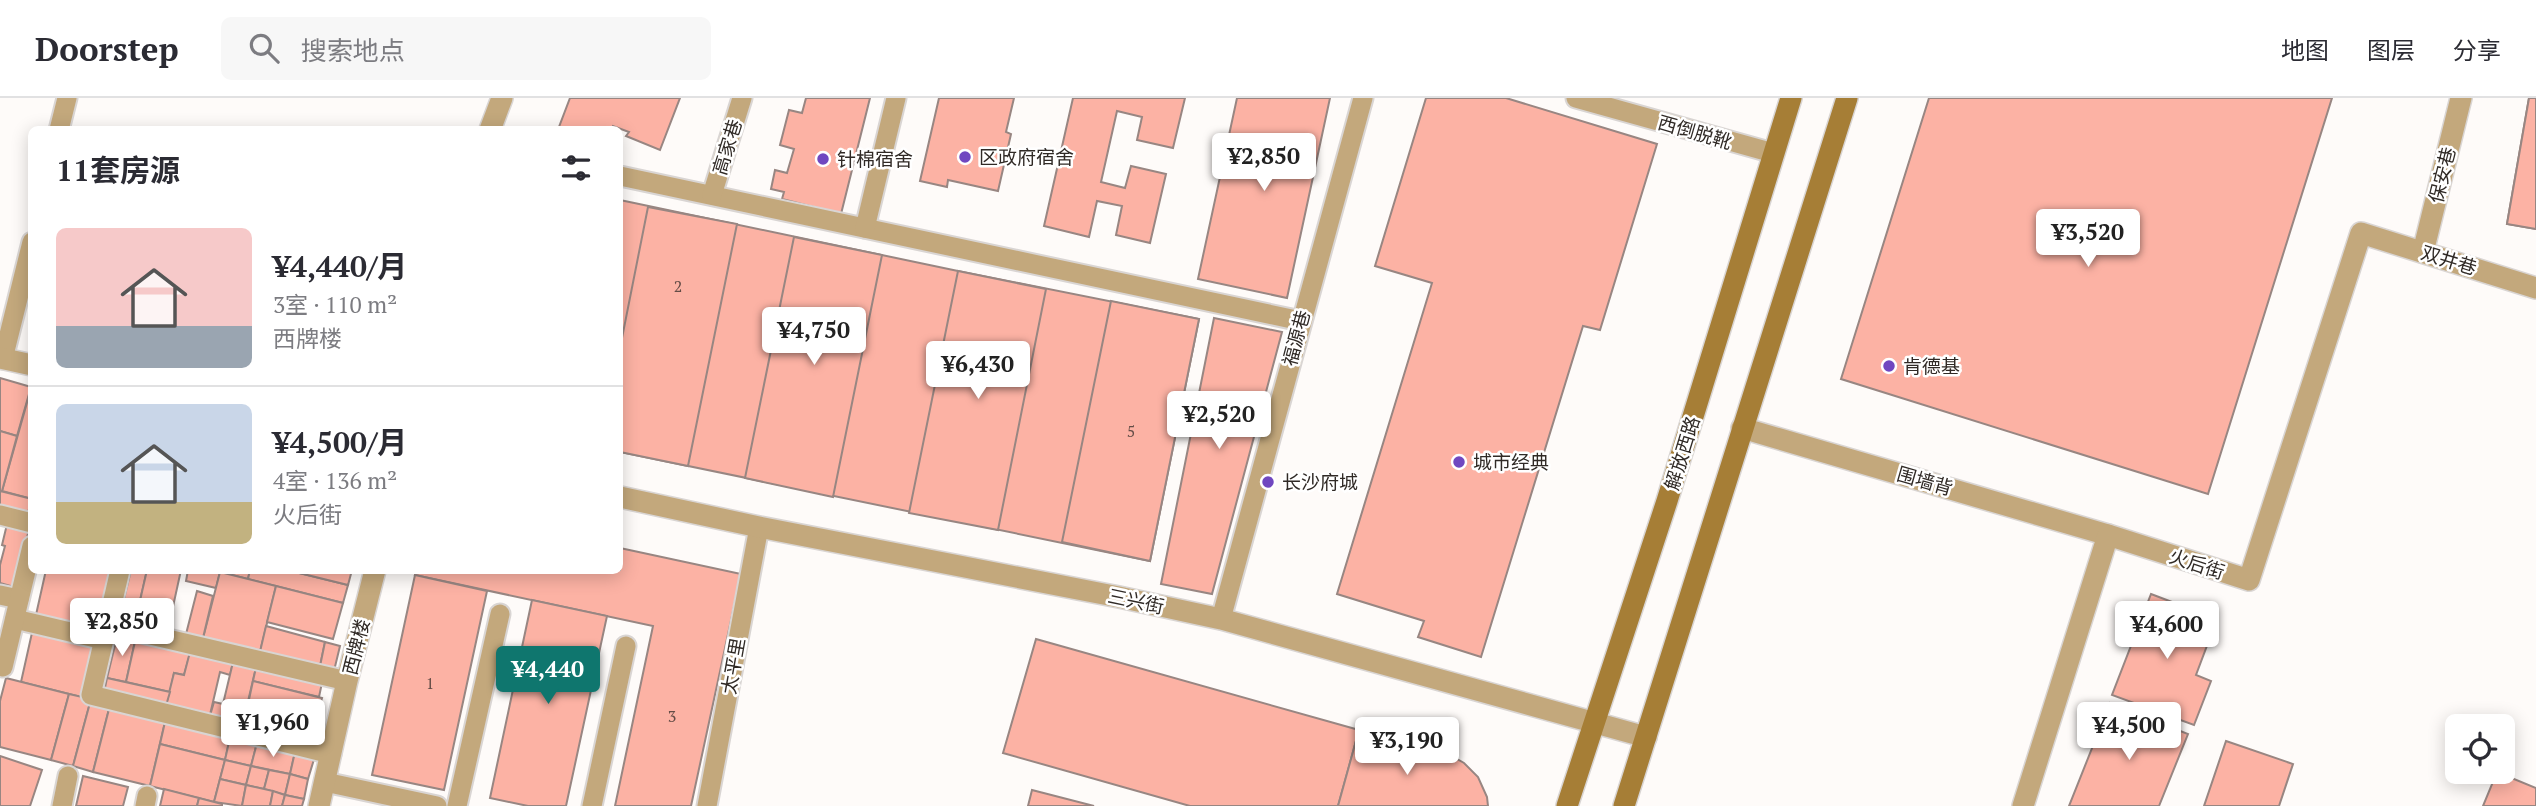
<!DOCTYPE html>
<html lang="zh">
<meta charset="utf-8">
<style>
body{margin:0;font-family:"PT Serif","Noto Sans SC",serif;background:#f7f7f7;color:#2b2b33;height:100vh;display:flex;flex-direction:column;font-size:26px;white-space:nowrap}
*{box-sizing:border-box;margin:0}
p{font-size:23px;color:#7c7c81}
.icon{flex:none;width:38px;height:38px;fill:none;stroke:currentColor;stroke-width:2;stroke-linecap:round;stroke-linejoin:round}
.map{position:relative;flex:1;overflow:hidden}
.drawer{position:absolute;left:28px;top:28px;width:595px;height:448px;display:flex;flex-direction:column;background:#fff;border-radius:10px;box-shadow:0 4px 18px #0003}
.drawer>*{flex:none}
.fabs{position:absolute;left:2445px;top:616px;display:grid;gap:14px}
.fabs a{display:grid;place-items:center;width:70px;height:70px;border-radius:10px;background:#fff;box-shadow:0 4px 18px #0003;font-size:35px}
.price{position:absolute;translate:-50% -60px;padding:0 16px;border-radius:7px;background:#fff;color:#222;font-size:23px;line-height:46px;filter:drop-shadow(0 2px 4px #0008)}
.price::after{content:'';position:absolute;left:50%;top:42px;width:21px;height:16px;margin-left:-10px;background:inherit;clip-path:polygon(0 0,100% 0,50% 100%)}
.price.on{background:#0f766e;color:#fff}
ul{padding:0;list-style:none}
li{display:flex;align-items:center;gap:21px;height:175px;padding:0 28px}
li+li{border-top:2px solid #e1e1e2}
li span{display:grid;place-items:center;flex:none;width:196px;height:140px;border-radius:10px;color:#555}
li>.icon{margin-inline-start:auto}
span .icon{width:84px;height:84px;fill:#fffc;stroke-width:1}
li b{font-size:30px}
h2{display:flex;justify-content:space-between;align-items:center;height:84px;padding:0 28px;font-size:30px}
header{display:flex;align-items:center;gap:42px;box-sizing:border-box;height:98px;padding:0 35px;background:#fff;border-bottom:2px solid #e1e1e2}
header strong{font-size:33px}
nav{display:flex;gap:38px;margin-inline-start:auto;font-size:24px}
.search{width:490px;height:63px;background:#f7f7f7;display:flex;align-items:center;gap:18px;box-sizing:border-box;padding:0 24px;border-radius:10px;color:#7c7c81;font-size:26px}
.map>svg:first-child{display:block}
.building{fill:#fcb2a4;stroke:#988682;stroke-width:2}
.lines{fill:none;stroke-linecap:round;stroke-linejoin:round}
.lane-casing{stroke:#d9d5d3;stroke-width:23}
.street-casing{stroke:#d9d5d3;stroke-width:24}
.secondary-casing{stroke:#d9d5d3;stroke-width:24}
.lane{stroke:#c3a87c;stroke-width:19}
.street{stroke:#c3a87c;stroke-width:21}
.secondary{stroke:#a67e36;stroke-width:21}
.poi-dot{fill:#7047c0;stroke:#fff;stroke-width:2.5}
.labels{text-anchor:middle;stroke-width:5;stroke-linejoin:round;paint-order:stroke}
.number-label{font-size:16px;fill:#634c46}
.street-label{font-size:19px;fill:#302a26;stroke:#fff}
.poi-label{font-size:19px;fill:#302a26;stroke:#fff;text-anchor:start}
</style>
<header>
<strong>Doorstep</strong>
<div class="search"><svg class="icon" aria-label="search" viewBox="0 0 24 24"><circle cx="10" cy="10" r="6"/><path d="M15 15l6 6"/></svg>搜索地点</div>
<nav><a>地图</a><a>图层</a><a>分享</a></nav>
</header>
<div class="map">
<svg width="2536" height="708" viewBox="0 0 2536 708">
<rect width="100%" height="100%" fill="#fefbf9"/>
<g class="building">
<polygon points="570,0 680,0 660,52 626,38 629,34 613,28 612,32 566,32 559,29"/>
<polygon points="806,0 870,0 841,116 782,101 784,94 771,91 775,72 787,75 794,51 780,47 789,12 802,15"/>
<polygon points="939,0 1014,0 1006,34 1011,36 998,93 948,82 947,89 920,83"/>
<polygon points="1073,0 1185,0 1173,50 1137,42 1142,19 1117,13 1101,84 1125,90 1131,68 1166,76 1150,145 1116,137 1122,108 1097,103 1089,139 1044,128"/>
<polygon points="1237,0 1330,0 1287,200 1198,181"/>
<polygon points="1426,0 1506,0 1657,46 1600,232 1583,228 1481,559 1418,539 1424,523 1337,496 1432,185 1375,168"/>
<polygon points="1929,0 2332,0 2208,396 1841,281"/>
<polygon points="2529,0 2536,0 2536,131 2507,126"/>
<polygon points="2529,0 2536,0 2536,131 2507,126"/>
<polygon points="620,102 958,173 1199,221 1150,463 620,354"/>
<polygon points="648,109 737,126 688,368 620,354 620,250"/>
<polygon points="794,139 882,157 833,399 745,380"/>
<polygon points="958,173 1046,191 998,432 909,415"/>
<polygon points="1111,203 1199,221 1150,463 1062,444"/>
<polygon points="1214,220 1282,234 1212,496 1161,486"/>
<polygon points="0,280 31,289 17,338 0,333"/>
<polygon points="32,287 32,401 2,393"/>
<polygon points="0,333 17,338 2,393 0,393"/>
<polygon points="0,393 32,401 26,421 0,413"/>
<polygon points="8,422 30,428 14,489 0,485 0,467 5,448 2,447"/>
<polygon points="620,450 741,476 691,708 615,708 653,528 415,477 417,472 620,472"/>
<polygon points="46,472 110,472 81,599 21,584"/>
<polygon points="131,472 147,472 134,529 118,526"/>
<polygon points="147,472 181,472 167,536 134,529"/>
<polygon points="188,472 220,474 216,490 186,483"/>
<polygon points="229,472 250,472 248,481 228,476"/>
<polygon points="250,472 287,472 348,487 343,505 248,481"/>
<polygon points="287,472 352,472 348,487"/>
<polygon points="220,474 276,488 259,558 202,544"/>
<polygon points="415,477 487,493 444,692 372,677"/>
<polygon points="276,488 343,505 333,541 267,524"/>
<polygon points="197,493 213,498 202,544 185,540"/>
<polygon points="2151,496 2217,521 2196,577 2211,583 2194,627 2112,597"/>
<polygon points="532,502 607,518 566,708 528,708 490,700"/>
<polygon points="266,528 325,544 319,573 259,558"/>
<polygon points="118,535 136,539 126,584 107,580"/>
<polygon points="136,539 191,552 184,577 174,575 170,594 126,584"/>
<polygon points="1036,541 1359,632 1338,708 1190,708 1003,655"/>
<polygon points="325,544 340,548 333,577 319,573"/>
<polygon points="191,550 234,560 230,577 220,574 209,621 165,611 174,575 184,577"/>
<polygon points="234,560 257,565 242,629 209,621 214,604 223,606"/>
<polygon points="257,565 323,580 319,599 253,583"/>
<polygon points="6,580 69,596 51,662 0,649 0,603"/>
<polygon points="107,580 170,594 165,611 102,604"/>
<polygon points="253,583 322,600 316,622 248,606"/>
<polygon points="69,596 91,601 73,668 51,662"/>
<polygon points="91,601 109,611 93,674 73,668"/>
<polygon points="2110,605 2188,636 2159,708 2069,708"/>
<polygon points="248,606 319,623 314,647 242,629"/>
<polygon points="109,611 165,624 150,688 93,674"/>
<polygon points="165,624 230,640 225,662 160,646"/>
<polygon points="1359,632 1450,657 1464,665 1478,679 1487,699 1488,708 1338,708"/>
<polygon points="230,639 257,645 251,668 225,662"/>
<polygon points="2226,643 2293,666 2279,708 2204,708"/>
<polygon points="257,645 295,654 290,676 251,668"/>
<polygon points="160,646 225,662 214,704 150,688"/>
<polygon points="295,654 315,658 308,681 290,676"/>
<polygon points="0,658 42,672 30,708 0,708"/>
<polygon points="225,662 251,668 246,687 220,681"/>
<polygon points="251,668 269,672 264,691 246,687"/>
<polygon points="269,672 290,676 285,697 264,691"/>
<polygon points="2497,674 2536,690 2536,708 2483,708"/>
<polygon points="290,676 308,681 304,701 285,697"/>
<polygon points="83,678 128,689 123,708 76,708"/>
<polygon points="220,681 246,687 242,708 214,704"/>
<polygon points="246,687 273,693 270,708 242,708"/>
<polygon points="164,691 199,700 197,708 160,708"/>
<polygon points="1032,692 1094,708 1028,708"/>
<polygon points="273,693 285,697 282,708 270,708"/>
<polygon points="285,697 304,701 302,708 282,708"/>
<polygon points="199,700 222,706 222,708 197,708"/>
</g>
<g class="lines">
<g class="lane-casing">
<g id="lane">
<polyline points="1576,0 1773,55"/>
<polyline points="59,32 67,0"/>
<polyline points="620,78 1301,223"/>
<polyline points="712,97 742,0"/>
<polyline points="865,130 896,0"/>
<polyline points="3,261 32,144"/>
<polyline points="0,417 32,425"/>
<polyline points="120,472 91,597 331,656"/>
<polyline points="0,497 19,501"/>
<polyline points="15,521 104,542"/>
<polyline points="1221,521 1363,0"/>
<polyline points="108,527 347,583"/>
<polyline points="3,569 32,448"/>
<polyline points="325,684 437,708"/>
<polyline points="62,708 68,678"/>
<polyline points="145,708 147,698"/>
<polyline points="457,708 500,516"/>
<polyline points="592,708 626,548"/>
<polyline points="707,708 759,429"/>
</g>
</g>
<g class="street-casing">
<g id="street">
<polyline points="490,32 502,0"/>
<polyline points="2423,154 2461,0"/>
<polyline points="0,260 32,267"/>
<polyline points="1742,330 2108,437"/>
<polyline points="620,399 759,429 1119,499 1221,521 1646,639"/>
<polyline points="319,708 347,583 375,472"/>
<polyline points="2023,708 2108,437 2249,482 2361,135 2536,190"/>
</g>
</g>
<g class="secondary-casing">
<g id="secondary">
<polyline points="1567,708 1667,403 1791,0"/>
<polyline points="1624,708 1847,0"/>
</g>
</g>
<use href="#lane" class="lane"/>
<use href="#street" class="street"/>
<use href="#secondary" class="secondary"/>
</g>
<g class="poi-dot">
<circle cx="965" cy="59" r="7"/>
<circle cx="823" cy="61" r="7"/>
<circle cx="1889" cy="268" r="7"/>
<circle cx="1459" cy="364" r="7"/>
<circle cx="1268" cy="384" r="7"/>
</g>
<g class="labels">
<g class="number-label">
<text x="678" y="194">2</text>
<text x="1131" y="339">5</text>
<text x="430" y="591">1</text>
<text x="672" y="624">3</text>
</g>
<g class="street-label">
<text transform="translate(1695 34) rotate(16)" y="7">西倒脱靴</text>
<text transform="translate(727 49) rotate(-73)" y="7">高家巷</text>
<text transform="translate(2442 77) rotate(-76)" y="7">保安巷</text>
<text transform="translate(2449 162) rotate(17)" y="7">双井巷</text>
<text transform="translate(1296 240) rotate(-75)" y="7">福源巷</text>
<text transform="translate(1682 355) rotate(-73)" y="7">解放西路</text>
<text transform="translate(1925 383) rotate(16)" y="7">围墙背</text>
<text transform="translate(2197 466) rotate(18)" y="7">火后街</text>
<text transform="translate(1136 503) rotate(12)" y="7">三兴街</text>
<text transform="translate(356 549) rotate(-76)" y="7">西牌楼</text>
<text transform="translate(733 568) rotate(-80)" y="7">太平里</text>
</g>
<g class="poi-label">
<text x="979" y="66">区政府宿舍</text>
<text x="837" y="68">针棉宿舍</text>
<text x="1903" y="275">肯德基</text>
<text x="1473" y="371">城市经典</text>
<text x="1282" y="391">长沙府城</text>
</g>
</g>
</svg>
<div class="fabs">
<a><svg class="icon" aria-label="locate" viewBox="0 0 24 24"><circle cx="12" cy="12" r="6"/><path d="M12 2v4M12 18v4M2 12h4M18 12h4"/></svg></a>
</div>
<b class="price" style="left:1264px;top:95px">¥2,850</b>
<b class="price" style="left:2088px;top:171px">¥3,520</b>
<b class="price" style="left:814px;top:269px">¥4,750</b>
<b class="price" style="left:978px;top:303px">¥6,430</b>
<b class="price" style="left:1219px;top:353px">¥2,520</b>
<b class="price" style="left:122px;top:560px">¥2,850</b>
<b class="price" style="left:2167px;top:563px">¥4,600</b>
<b class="price on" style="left:548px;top:608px">¥4,440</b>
<b class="price" style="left:273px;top:661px">¥1,960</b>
<b class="price" style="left:2129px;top:664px">¥4,500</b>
<b class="price" style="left:1407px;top:679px">¥3,190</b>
<section class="drawer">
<h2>11套房源<svg class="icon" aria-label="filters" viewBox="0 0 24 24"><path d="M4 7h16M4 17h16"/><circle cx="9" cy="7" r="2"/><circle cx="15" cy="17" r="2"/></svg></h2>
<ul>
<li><span style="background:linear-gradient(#f6c9c9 70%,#9aa5b1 0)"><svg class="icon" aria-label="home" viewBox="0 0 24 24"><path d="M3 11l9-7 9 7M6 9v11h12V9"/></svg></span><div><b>¥4,440/月</b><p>3室 · 110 m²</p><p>西牌楼</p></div></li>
<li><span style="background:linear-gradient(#c9d6e8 70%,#c2b280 0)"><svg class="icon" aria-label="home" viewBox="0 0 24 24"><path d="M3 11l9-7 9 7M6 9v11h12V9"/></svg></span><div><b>¥4,500/月</b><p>4室 · 136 m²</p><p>火后街</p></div></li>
</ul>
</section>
</div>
